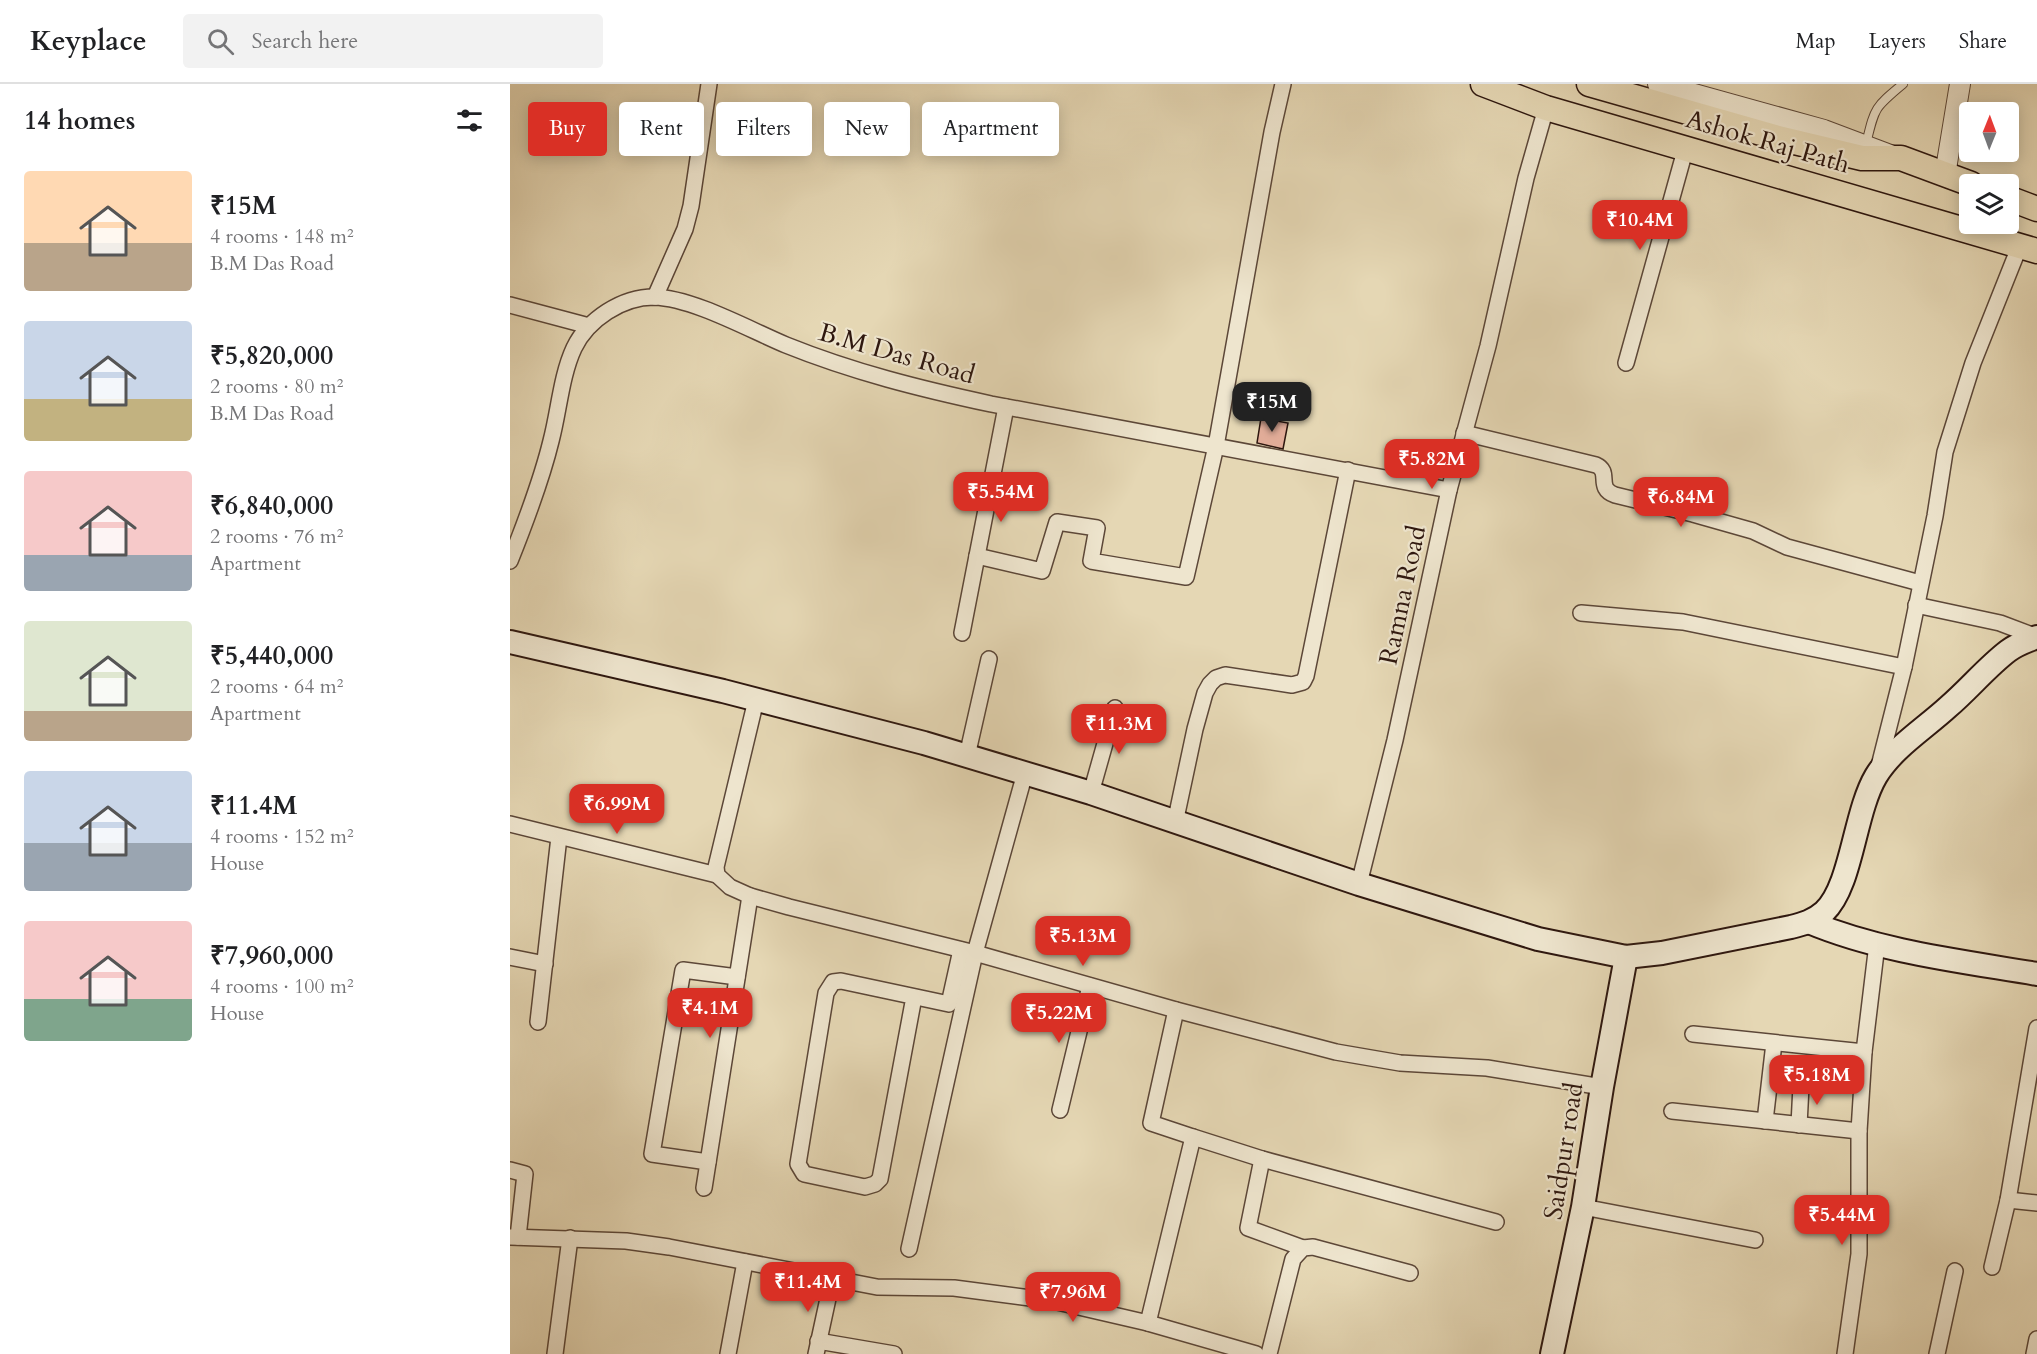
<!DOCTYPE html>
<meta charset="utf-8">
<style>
body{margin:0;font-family:Cardo,serif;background:#f2f2f2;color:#202124;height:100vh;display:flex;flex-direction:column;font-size:22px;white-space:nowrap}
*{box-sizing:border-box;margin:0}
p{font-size:20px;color:#757577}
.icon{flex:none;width:33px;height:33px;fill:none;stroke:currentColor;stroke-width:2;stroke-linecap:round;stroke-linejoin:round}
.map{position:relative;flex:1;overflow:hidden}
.drawer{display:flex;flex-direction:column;background:#fff;width:510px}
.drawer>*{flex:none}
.banner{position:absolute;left:18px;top:18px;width:570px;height:54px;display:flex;gap:12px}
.needle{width:39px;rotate:1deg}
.controls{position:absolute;left:1449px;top:18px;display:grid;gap:12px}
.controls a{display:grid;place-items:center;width:60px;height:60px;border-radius:6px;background:#fff;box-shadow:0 3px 15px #0003;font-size:30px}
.price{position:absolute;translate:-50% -51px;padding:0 14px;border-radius:12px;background:#d93025;color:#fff;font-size:20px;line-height:39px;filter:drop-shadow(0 2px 3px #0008)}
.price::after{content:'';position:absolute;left:50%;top:36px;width:18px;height:14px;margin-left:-9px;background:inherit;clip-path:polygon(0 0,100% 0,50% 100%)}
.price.on{background:#222;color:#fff}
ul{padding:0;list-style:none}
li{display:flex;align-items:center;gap:18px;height:150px;padding:0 24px}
li span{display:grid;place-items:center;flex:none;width:168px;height:120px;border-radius:6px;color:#555}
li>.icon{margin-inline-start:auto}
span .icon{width:72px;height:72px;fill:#fffc;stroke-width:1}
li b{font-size:26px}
h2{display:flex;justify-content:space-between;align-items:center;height:72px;padding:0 24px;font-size:26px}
.pill{padding:0 21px;border-radius:6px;background:#fff;box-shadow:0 3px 15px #0003;font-size:21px;line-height:54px}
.pill.on{background:#d93025;color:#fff}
header{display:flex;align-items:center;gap:36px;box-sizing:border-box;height:84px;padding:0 30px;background:#fff;border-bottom:2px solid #e0e0e0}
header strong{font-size:28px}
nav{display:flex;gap:33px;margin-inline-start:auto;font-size:21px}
.search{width:420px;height:54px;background:#f2f2f2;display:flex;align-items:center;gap:15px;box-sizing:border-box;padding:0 21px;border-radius:6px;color:#757577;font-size:22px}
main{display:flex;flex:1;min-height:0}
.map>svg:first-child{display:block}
.building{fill:#e1ac98;stroke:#2e170f;stroke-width:1.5}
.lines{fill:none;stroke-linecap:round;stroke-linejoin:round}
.service-casing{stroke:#5c4738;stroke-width:10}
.minor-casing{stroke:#5c4738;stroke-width:18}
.tertiary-casing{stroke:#5c4738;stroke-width:22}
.secondary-casing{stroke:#2e170f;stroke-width:26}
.primary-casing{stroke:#2e170f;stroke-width:27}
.service{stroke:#eee5ce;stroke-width:8}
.minor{stroke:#eee5ce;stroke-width:15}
.tertiary{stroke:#eee5ce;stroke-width:20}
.secondary{stroke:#eee5ce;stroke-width:22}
.primary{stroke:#e5d7b4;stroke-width:24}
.labels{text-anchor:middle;stroke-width:4.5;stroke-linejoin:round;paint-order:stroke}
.street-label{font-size:26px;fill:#2e170f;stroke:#eee5ce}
</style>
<header>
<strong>Keyplace</strong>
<div class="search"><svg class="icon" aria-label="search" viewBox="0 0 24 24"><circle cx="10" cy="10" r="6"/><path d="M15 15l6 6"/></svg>Search here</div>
<nav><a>Map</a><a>Layers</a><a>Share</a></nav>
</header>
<main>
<section class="drawer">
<h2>14 homes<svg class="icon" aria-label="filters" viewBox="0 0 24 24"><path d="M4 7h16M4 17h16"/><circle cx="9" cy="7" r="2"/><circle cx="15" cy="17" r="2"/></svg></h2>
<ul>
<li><span style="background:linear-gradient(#ffd9b3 60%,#b9a48a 0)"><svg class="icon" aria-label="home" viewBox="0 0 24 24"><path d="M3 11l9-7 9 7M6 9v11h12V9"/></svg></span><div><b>₹15M</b><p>4 rooms · 148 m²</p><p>B.M Das Road</p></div></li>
<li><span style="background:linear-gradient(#c9d6e8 65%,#c2b280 0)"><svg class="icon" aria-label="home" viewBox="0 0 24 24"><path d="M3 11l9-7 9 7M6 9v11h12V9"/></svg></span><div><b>₹5,820,000</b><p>2 rooms · 80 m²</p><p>B.M Das Road</p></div></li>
<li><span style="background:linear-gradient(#f6c9c9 70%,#9aa5b1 0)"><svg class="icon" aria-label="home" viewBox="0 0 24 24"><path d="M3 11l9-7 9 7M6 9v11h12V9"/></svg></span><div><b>₹6,840,000</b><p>2 rooms · 76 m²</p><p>Apartment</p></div></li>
<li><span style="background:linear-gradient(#dfe7d0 75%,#b9a48a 0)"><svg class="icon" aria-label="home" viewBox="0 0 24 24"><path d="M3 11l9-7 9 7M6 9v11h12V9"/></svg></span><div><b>₹5,440,000</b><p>2 rooms · 64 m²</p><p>Apartment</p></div></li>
<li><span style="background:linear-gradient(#c9d6e8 60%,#9aa5b1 0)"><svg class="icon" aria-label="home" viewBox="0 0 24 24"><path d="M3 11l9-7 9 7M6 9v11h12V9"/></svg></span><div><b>₹11.4M</b><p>4 rooms · 152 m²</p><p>House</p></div></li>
<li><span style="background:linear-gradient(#f6c9c9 65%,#7fa58c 0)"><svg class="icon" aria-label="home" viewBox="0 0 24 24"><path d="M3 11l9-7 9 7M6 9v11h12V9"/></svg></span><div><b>₹7,960,000</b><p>4 rooms · 100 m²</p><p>House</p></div></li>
</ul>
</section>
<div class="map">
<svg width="1527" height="1270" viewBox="0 0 1527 1270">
<rect width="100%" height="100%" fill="#e5d7b4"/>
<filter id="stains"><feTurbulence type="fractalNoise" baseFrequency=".00333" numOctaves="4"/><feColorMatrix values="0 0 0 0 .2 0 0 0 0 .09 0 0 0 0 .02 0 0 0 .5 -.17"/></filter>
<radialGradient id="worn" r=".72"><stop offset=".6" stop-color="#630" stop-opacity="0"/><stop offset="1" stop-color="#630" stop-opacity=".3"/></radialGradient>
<polygon class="building" points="751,334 778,339 773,365 747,359"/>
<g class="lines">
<g class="service-casing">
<path id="service" d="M 1356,60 C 1365,23 1364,24 1393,0"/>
</g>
<g class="minor-casing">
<g id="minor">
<polyline points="145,213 175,145 181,122 199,0"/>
<polyline points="0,221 79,242"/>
<polyline points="1116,279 1176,63"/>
<path d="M 954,349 L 1086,381 C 1102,388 1085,404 1105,411 L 1183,430 L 1243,447 L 1277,463 L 1410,499"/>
<polyline points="467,472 532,487 547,438 587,444 581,477 676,493 706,362 762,48 773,0"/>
<path d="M 0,477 C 16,437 31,398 41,357 C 49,327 51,292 64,264 C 78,235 112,213 144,213 C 183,214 240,246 276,261 C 343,288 411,305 481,320 L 939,406"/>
<polyline points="1406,521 1490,539 1527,553"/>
<polyline points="1071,529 1173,538 1394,583"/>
<polyline points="452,549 496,323"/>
<polyline points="246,616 206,783 207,791 220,803 240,812 279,823 465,869 666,926 826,968 890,979 977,984 1092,1003"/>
<polyline points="457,672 479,575"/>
<polyline points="1368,686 1394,583 1425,432 1435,368 1463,279 1510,161"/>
<polyline points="581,709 605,624"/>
<polyline points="665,739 685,645 695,609 700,600 706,594 715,591 782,601 793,598 796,592 838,386"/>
<polyline points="0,740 207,791"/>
<polyline points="849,800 885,656 939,406 978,262 1016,94 1036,24"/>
<polyline points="0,873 35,880"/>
<polyline points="404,913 370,1095 365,1100 355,1103 294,1090 288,1080 316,909 323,898 331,897 439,920 451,866"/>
<polyline points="666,926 641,1039 683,1053"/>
<polyline points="28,938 49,753"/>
<polyline points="1183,950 1354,968"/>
<polyline points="550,1026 580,902"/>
<polyline points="1162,1027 1349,1047"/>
<polyline points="1255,1037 1264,959"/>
<polyline points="1289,1041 1291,1002"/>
<polyline points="752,1075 738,1144 793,1164"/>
<polyline points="198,1078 142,1070 173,886 227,893"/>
<polyline points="0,1086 15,1090 8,1153"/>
<polyline points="194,1104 240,812"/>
<polyline points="1498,1116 1527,1119"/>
<polyline points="1073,1123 1245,1156"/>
<polyline points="0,1153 116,1157 159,1163 367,1203 444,1204 543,1217 638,1239 683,1053 752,1075 986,1138"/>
<polyline points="399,1165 465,869 515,689"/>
<polyline points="1482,1183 1498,1116 1527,944"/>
<polyline points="638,1239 746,1270"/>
<polyline points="308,1257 384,1270"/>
<polyline points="45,1270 60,1154"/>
<polyline points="218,1270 235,1178"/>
<polyline points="306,1270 322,1196"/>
<polyline points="759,1270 783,1175 793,1164 803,1163 900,1189"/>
<polyline points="1335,1270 1349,1170 1349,1047 1354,968 1367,860"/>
<polyline points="1427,1270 1445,1187"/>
<polyline points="1524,1270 1527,1255"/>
</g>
</g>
<g class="tertiary-casing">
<g id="tertiary">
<polyline points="1148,0 1314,46 1383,72"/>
<polyline points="1435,91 1450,0"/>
</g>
</g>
<g class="secondary-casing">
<g id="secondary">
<path d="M 0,558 L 213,607 L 414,659 L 581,709 L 849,800 L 1028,855 L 1116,873 L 1152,869 L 1281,843 C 1293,840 1304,837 1314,828 C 1342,802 1344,729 1366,692 C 1383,664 1414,645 1438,623 C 1459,605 1477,583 1498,567 C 1507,560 1517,557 1527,553"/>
<path d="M 1299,838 C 1371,868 1451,877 1527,890"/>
<polyline points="1042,1270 1073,1123 1092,1003 1116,873"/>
</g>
</g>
<g class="primary-casing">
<g id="primary">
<polyline points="973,0 1036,24 1527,167"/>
<polyline points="1079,0 1272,55 1352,74 1391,74 1461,100"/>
<polyline points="1498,114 1527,125"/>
</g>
</g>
<use href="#service" class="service"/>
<use href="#minor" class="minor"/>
<use href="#tertiary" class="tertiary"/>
<use href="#secondary" class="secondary"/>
<use href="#primary" class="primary"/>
</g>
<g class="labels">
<g class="street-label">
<text transform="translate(1258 57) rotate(16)" y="9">Ashok Raj Path</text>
<text transform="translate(387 269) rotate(16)" y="9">B.M Das Road</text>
<text transform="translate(892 511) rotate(-78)" y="9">Ramna Road</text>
<text transform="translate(1053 1067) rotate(-81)" y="9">Saidpur road</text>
</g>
</g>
<rect width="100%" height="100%" filter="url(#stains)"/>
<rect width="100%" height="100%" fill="url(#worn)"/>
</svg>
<div class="controls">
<a><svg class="needle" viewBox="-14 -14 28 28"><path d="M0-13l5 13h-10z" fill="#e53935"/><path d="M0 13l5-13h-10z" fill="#757577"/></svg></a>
<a><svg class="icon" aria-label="layers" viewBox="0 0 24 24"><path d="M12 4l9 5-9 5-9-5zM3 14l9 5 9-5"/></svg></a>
</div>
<b class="price" style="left:1130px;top:167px">₹10.4M</b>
<b class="price on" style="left:762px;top:349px">₹15M</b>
<b class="price" style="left:922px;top:406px">₹5.82M</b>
<b class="price" style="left:491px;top:439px">₹5.54M</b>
<b class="price" style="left:1171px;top:444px">₹6.84M</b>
<b class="price" style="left:609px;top:671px">₹11.3M</b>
<b class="price" style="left:107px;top:751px">₹6.99M</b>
<b class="price" style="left:573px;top:883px">₹5.13M</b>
<b class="price" style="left:200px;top:955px">₹4.1M</b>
<b class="price" style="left:549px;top:960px">₹5.22M</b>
<b class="price" style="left:1307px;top:1022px">₹5.18M</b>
<b class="price" style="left:1332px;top:1162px">₹5.44M</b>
<b class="price" style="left:298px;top:1229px">₹11.4M</b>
<b class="price" style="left:563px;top:1239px">₹7.96M</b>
<div class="banner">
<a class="pill on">Buy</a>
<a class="pill">Rent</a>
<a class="pill">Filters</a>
<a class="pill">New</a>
<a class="pill">Apartment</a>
</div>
</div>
</main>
